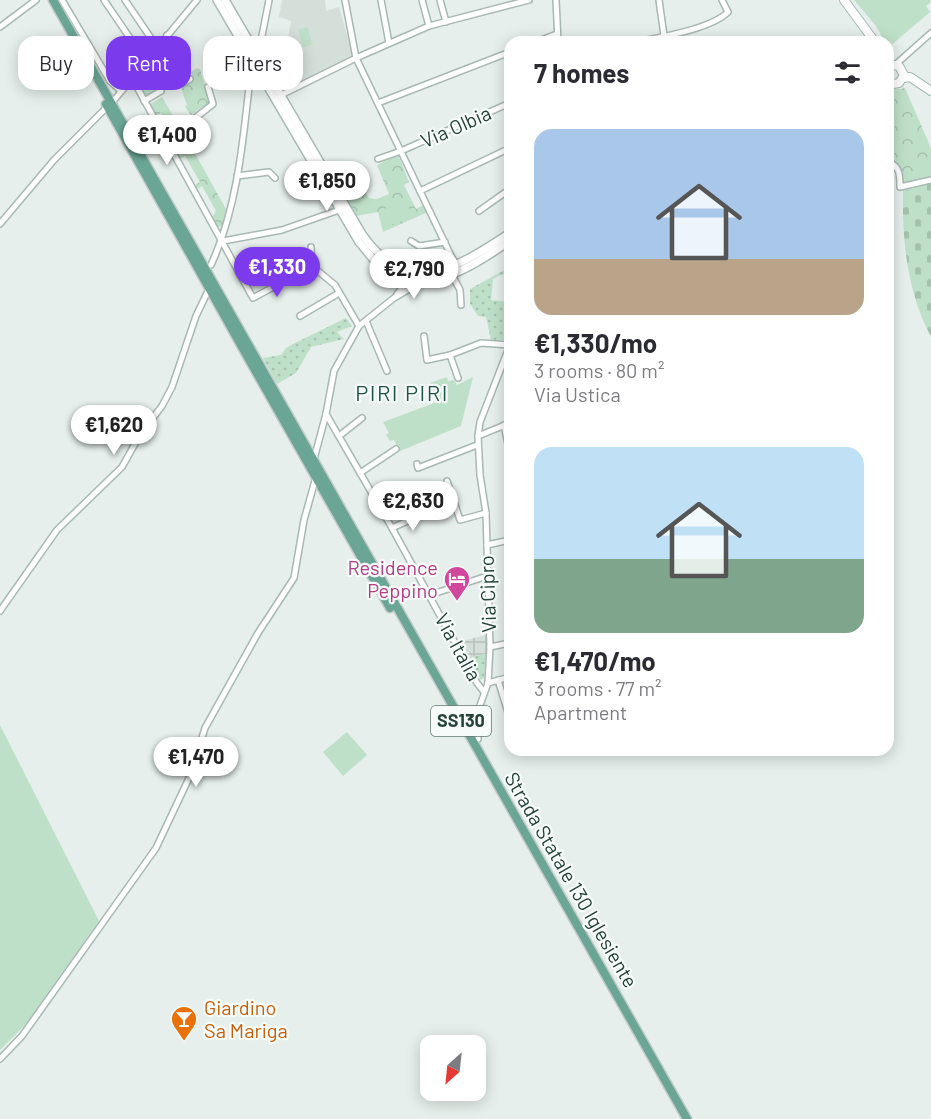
<!DOCTYPE html>
<meta charset="utf-8">
<style>
body{margin:0;font-family:Barlow,sans-serif;background:#f2f2f3;color:#2b2b33;height:100vh;display:flex;flex-direction:column;font-size:22px;white-space:nowrap}
*{box-sizing:border-box;margin:0}
p{font-size:20px;color:#7c7c81}
.icon{flex:none;width:33px;height:33px;fill:none;stroke:currentColor;stroke-width:2;stroke-linecap:round;stroke-linejoin:round}
.map{position:relative;flex:1;overflow:hidden}
.sheet{position:absolute;left:504px;top:36px;width:390px;height:720px;display:flex;flex-direction:column;background:#fff;border-radius:18px;box-shadow:0 3px 15px #0003}
.sheet>*{flex:none}
.top-card{position:absolute;left:18px;top:36px;width:396px;height:54px;display:flex;gap:12px}
.needle{width:39px;rotate:207deg}
.controls{position:absolute;left:420px;top:1035px;display:grid;gap:12px}
.controls a{display:grid;place-items:center;width:66px;height:66px;border-radius:12px;background:#fff;box-shadow:0 3px 15px #0003;font-size:30px}
.price{position:absolute;translate:-50% -51px;padding:0 14px;border-radius:21px;background:#fff;color:#222;font-size:20px;line-height:39px;filter:drop-shadow(0 2px 3px #0008)}
.price::after{content:'';position:absolute;left:50%;top:36px;width:18px;height:14px;margin-left:-9px;background:inherit;clip-path:polygon(0 0,100% 0,50% 100%)}
.price.on{background:#7c3aed;color:#fff}
ul{padding:0;list-style:none}
li{display:grid;align-content:center;gap:12px;height:318px;padding:0 30px}
li span{display:grid;place-items:center;height:186px;border-radius:18px;color:#555}
li>.icon{margin-inline-start:auto}
span .icon{width:108px;height:108px;fill:#fffc;stroke-width:1}
li b{font-size:26px}
h2{display:flex;justify-content:space-between;align-items:center;height:72px;padding:0 30px;font-size:26px}
.tag{padding:0 21px;border-radius:18px;background:#fff;box-shadow:0 3px 15px #0003;font-size:21px;line-height:54px}
.tag.on{background:#7c3aed;color:#fff}
.map>svg:first-child{display:block}
.built{fill:#d4dfda}
.industrial{fill:url(#industrial-grid)}
.grass{fill:url(#grass-dots)}
.cemetery{fill:url(#cemetery-stones)}
.park{fill:url(#park-crowns)}
.pitch{fill:#bfe0c8}
.lines{fill:none;stroke-linecap:round;stroke-linejoin:round}
.minor-casing{stroke:#a8b8b2;stroke-width:8}
.tertiary-casing{stroke:#a8b8b2;stroke-width:10}
.secondary-casing{stroke:#a4bbb3;stroke-width:10}
.primary-casing{stroke:#c2cac8;stroke-width:11}
.minor{stroke:#fff;stroke-width:5}
.tertiary{stroke:#fff;stroke-width:7}
.secondary{stroke:#fff;stroke-width:8}
.primary{stroke:#6aa596;stroke-width:8}
.labels{text-anchor:middle;stroke-width:4.5;stroke-linejoin:round;paint-order:stroke}
.shield{fill:#f7fbf9;stroke:#637a73;stroke-width:1.5}
.shield-label{font-size:18px;font-weight:bold;fill:#24423a}
.street-label{font-size:20px;fill:#24423a;stroke:#f7fbf9}
.hotel-label{font-size:20px;fill:#b23c85;stroke:#f7fbf9;text-anchor:end}
.food-label{font-size:20px;fill:#c56008;stroke:#f7fbf9;text-anchor:start}
.quarter-label{font-size:22px;letter-spacing:1.5px;fill:#1f5548;stroke:#f7fbf9}
</style>
<div class="map">
<svg width="931" height="1119" viewBox="0 0 931 1119">
<defs>
<pattern id="industrial-grid" width="8" height="8" patternUnits="userSpaceOnUse" patternTransform="scale(1.5)"><rect width="8" height="8" fill="#d4dfda"/><path d="M0 4h8M4 0v8" fill="none" stroke="#b6c1bc"/></pattern>
<pattern id="grass-dots" width="8" height="8" patternUnits="userSpaceOnUse" patternTransform="scale(1.5)"><rect width="8" height="8" fill="#bfe0c8"/><path d="M2 2h.1M6 6h.1" fill="none" stroke="#a4c1ad" stroke-width="1.8" stroke-linecap="round"/></pattern>
<pattern id="cemetery-stones" width="16" height="16" patternUnits="userSpaceOnUse" patternTransform="scale(1.5)"><rect width="16" height="16" fill="#bfe0c8"/><path d="M2 7V4a2 2 0 0 1 4 0v3zM10 15v-3a2 2 0 0 1 4 0v3z" fill="#a4c1ad"/></pattern>
<pattern id="park-crowns" width="20" height="18" patternUnits="userSpaceOnUse" patternTransform="scale(1.5)"><rect width="20" height="18" fill="#bfe0c8"/><path d="M2 6a3 3 0 1 1 6 0M12 15a3 3 0 1 1 6 0" fill="none" stroke="#a4c1ad"/></pattern>
</defs>
<rect width="100%" height="100%" fill="#e6efeb"/>
<polygon class="built" points="282,0 325,0 326,11 339,7 353,56 300,82 285,55 291,21 279,17"/>
<polygon class="industrial" points="486,635 486,654 467,658 458,642"/>
<g class="grass">
<polygon points="510,267 510,274 500,275 493,279 491,300 510,302 510,326 507,340 491,340 486,317 478,316 470,304 470,289"/>
<polygon points="346,318 352,326 337,332 344,339 311,347 296,373 277,384 263,358 281,355 286,348 293,344"/>
<polygon points="486,654 484,677 481,680 467,658"/>
</g>
<path class="cemetery" d="M 931,183 L 931,337 C 907,292 902,241 903,191 Z"/>
<g class="park">
<polygon points="145,67 158,89 145,97 136,79"/>
<polygon points="197,68 200,69 210,102 191,115 185,107 187,105 181,88 194,81 191,72"/>
<path d="M 888,88 L 900,89 L 905,88 L 931,148 L 931,177 L 902,185 C 901,171 900,165 888,159 Z"/>
<polygon points="162,97 179,126 166,136 164,131 167,124 161,113 155,116 149,105"/>
<polygon points="183,132 226,209 222,225 217,228 212,218 216,211 202,186 195,190 193,186 200,182 185,156 178,160 169,142"/>
<polygon points="398,155 409,182 404,185 416,209 424,205 428,212 383,232 378,212 356,216 334,178 352,172 369,198 377,199 389,194 377,165"/>
</g>
<g class="pitch">
<polygon points="854,0 930,0 931,2 926,6 930,12 889,47 888,42 885,42 876,26"/>
<polygon points="308,27 312,45 303,47 298,29"/>
<polygon points="406,200 412,217 388,226 382,210"/>
<polygon points="447,377 448,381 454,380 457,385 473,377 461,426 400,451 394,440 390,441 386,435 389,433 383,422 437,402 430,383"/>
<polygon points="0,725 99,921 28,1022 0,1050"/>
<polygon points="347,732 367,755 343,776 323,752"/>
</g>
<g class="lines">
<g class="minor-casing">
<g id="minor">
<polyline points="62,0 110,81 121,91"/>
<polyline points="104,0 132,41"/>
<polyline points="125,0 157,47"/>
<polyline points="345,0 356,58 456,266"/>
<polyline points="381,0 389,43"/>
<polyline points="422,0 429,26"/>
<polyline points="440,0 446,22"/>
<polyline points="556,0 558,42"/>
<polyline points="659,0 664,36"/>
<polyline points="0,27 36,0"/>
<polyline points="167,35 183,83 190,79"/>
<polyline points="536,42 557,34"/>
<path d="M 638,42 C 661,37 711,29 728,12 L 722,0"/>
<polyline points="895,65 931,33"/>
<polyline points="132,78 253,298 312,266 335,285 359,326"/>
<polyline points="279,96 356,58 429,26 529,0"/>
<polyline points="144,101 161,91"/>
<polyline points="378,103 510,52"/>
<polyline points="166,141 213,104 208,87"/>
<polyline points="378,159 401,151 510,103"/>
<path d="M 888,161 C 900,167 900,175 900,187 L 931,180"/>
<polyline points="237,176 269,172 275,178"/>
<polyline points="325,176 348,167"/>
<polyline points="420,191 510,148"/>
<polyline points="479,211 510,189"/>
<polyline points="0,224 54,160 115,99 197,0"/>
<polyline points="223,241 282,230 342,209"/>
<polyline points="411,241 419,246 445,242"/>
<polyline points="311,247 312,266"/>
<path d="M 211,265 C 240,202 244,128 252,60 L 258,56 L 269,0"/>
<polyline points="452,275 460,290 461,305"/>
<polyline points="397,294 402,288 401,279 398,277"/>
<polyline points="300,316 339,293"/>
<polyline points="366,321 387,371"/>
<polyline points="424,336 427,360 450,355 481,343 510,345"/>
<polyline points="450,355 458,378"/>
<polyline points="326,414 392,528 477,683 484,692"/>
<polyline points="504,425 510,454"/>
<polyline points="339,436 362,418"/>
<polyline points="478,436 510,423"/>
<polyline points="314,459 326,414 334,371 359,326 394,298 421,282"/>
<polyline points="417,464 418,468 477,445"/>
<polyline points="360,473 396,449"/>
<polyline points="447,481 460,520 486,513"/>
<polyline points="392,528 423,514"/>
<polyline points="487,545 510,540"/>
<polyline points="430,595 487,576"/>
<polyline points="0,611 57,530 122,467 141,433 162,406 172,387 196,316 209,289"/>
<polyline points="490,647 510,643"/>
<polyline points="498,680 510,719"/>
<polyline points="488,683 510,677"/>
<polyline points="478,739 478,711 488,683 490,647 486,513 480,475 478,436 480,422 510,345"/>
<polyline points="0,1059 22,1036 156,848 190,776 205,728 258,633 294,578 304,520 316,477"/>
</g>
</g>
<g class="tertiary-casing">
<g id="tertiary">
<path d="M 217,0 L 359,242 C 367,251 374,262 384,270 C 425,300 475,264 510,241"/>
<path d="M 225,0 L 362,234 C 408,300 457,268 510,233"/>
</g>
</g>
<g class="secondary-casing">
<g id="secondary">
<polyline points="844,0 875,42"/>
<polyline points="888,67 894,65 899,66 904,75 899,83 893,84 888,81"/>
<polyline points="903,78 910,77 931,91"/>
</g>
</g>
<g class="primary-casing">
<g id="primary">
<polyline points="53,0 687,1119"/>
<polyline points="106,104 246,354 390,608"/>
</g>
</g>
<use href="#minor" class="minor"/>
<use href="#tertiary" class="tertiary"/>
<use href="#secondary" class="secondary"/>
<use href="#primary" class="primary"/>
</g>
<defs>
<g id="hotel-pin" transform="scale(1.35)"><path d="M0 17L-7.5 6A9.5 9.5 0 1 1 7.5 6Z" fill="#d1479c" stroke="#f7fbf9"/><path d="M-6-4.5h1.5V1H6V5H4.5V3h-9V5H-6ZM-4 0a1.8 1.8 0 1 1 3.6 0ZM.5 0V-2.5h3Q6-2.5 6 0Z" fill="#fff"/></g>
<g id="bar-pin" transform="scale(1.35)"><path d="M0 17L-7.5 6A9.5 9.5 0 1 1 7.5 6Z" fill="#e8710a" stroke="#f7fbf9"/><path d="M-6-5H6L.8 .8V4.5H3.5V6h-7V4.5H-.8V.8Z" fill="#fff"/></g>
</defs>
<g fill-rule="evenodd">
<use href="#hotel-pin" x="457" y="579"/>
<use href="#bar-pin" x="184" y="1019"/>
</g>
<g class="labels">
<rect class="shield" x="431" y="706" width="60" height="30" rx="4.5"/>
<g class="shield-label">
<text x="461" y="727">SS130</text>
</g>
<g class="street-label">
<text transform="translate(456 127) rotate(-24)" y="7">Via Olbia</text>
<text transform="translate(488 594) rotate(-92)" y="7">Via Cipro</text>
<text transform="translate(458 647) rotate(61)" y="7">Via Italia</text>
<text transform="translate(571 880) rotate(60)" y="7">Strada Statale 130 Iglesiente</text>
</g>
<g class="hotel-label">
<text x="438" y="575">Residence<tspan x="438" dy="23">Peppino</tspan></text>
</g>
<g class="food-label">
<text x="204" y="1015">Giardino<tspan x="204" dy="23">Sa Mariga</tspan></text>
</g>
<g class="quarter-label">
<text x="402" y="401">PIRI PIRI</text>
</g>
</g>
</svg>
<div class="controls">
<a><svg class="needle" viewBox="-14 -14 28 28"><path d="M0-13l5 13h-10z" fill="#e53935"/><path d="M0 13l5-13h-10z" fill="#7c7c81"/></svg></a>
</div>
<b class="price" style="left:167px;top:166px">€1,400</b>
<b class="price" style="left:327px;top:212px">€1,850</b>
<b class="price on" style="left:277px;top:298px">€1,330</b>
<b class="price" style="left:414px;top:300px">€2,790</b>
<b class="price" style="left:114px;top:456px">€1,620</b>
<b class="price" style="left:413px;top:532px">€2,630</b>
<b class="price" style="left:196px;top:788px">€1,470</b>
<div class="top-card">
<a class="tag">Buy</a>
<a class="tag on">Rent</a>
<a class="tag">Filters</a>
</div>
<section class="sheet">
<h2>7 homes<svg class="icon" aria-label="filters" viewBox="0 0 24 24"><path d="M4 7h16M4 17h16"/><circle cx="9" cy="7" r="2"/><circle cx="15" cy="17" r="2"/></svg></h2>
<ul>
<li><span style="background:linear-gradient(#a9c7e8 70%,#b9a48a 0)"><svg class="icon" aria-label="home" viewBox="0 0 24 24"><path d="M3 11l9-7 9 7M6 9v11h12V9"/></svg></span><div><b>€1,330/mo</b><p>3 rooms · 80 m²</p><p>Via Ustica</p></div></li>
<li><span style="background:linear-gradient(#bfe0f5 60%,#7fa58c 0)"><svg class="icon" aria-label="home" viewBox="0 0 24 24"><path d="M3 11l9-7 9 7M6 9v11h12V9"/></svg></span><div><b>€1,470/mo</b><p>3 rooms · 77 m²</p><p>Apartment</p></div></li>
</ul>
</section>
</div>
